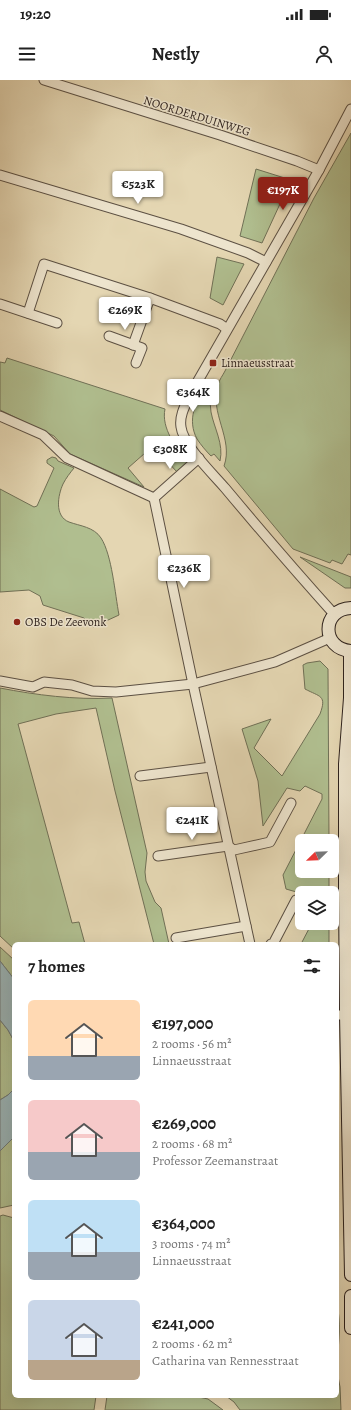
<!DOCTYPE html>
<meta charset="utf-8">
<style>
body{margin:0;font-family:Alegreya,serif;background:#f2f2f2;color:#222;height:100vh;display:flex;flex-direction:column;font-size:15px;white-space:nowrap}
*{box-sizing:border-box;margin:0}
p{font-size:13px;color:#767676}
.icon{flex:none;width:22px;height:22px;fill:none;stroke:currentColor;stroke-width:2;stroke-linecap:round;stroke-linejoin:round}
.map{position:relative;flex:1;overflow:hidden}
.side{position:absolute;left:12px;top:862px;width:327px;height:456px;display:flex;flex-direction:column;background:#fff;border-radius:6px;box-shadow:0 4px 16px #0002}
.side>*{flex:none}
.needle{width:26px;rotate:247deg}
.buttons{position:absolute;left:295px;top:754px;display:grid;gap:8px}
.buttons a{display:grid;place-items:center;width:44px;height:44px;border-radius:6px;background:#fff;box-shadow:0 4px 16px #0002;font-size:20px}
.price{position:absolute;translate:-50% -34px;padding:0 9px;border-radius:4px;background:#fff;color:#222;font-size:13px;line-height:26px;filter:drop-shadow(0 1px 2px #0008)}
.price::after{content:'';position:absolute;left:50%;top:24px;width:12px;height:9px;margin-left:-6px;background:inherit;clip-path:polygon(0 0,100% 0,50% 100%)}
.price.selected{background:#8f2418;color:#fff}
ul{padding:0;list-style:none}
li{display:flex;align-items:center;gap:12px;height:100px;padding:0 16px}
li span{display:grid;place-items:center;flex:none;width:112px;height:80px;border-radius:6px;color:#555}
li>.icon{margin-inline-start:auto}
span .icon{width:48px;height:48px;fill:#fffc;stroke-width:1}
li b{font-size:17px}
h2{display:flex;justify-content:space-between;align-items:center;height:48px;padding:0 16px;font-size:17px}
.status{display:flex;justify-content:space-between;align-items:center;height:28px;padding:0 20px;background:#fff;direction:ltr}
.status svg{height:11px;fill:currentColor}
header{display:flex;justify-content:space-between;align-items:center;height:52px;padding:0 16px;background:#fff;font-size:18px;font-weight:700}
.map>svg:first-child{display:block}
.green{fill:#b0be8f;stroke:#707056}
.water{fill:#9bb6b9;stroke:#707b7b}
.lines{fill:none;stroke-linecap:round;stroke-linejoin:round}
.minor-casing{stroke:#5c5043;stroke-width:11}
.secondary-casing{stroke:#2f231e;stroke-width:14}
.minor{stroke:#ede4cd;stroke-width:9}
.secondary{stroke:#ede4cd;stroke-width:12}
.poi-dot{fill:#8f2418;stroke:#ede4cd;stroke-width:1.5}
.labels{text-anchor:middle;stroke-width:3;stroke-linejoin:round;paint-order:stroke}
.street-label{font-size:12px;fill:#2f231e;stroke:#ede4cd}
.poi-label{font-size:12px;fill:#2f231e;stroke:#ede4cd;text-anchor:start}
</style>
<div class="status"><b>19:20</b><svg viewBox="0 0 49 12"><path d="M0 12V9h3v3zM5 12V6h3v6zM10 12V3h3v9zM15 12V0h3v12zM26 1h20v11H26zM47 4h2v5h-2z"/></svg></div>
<header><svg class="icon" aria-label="menu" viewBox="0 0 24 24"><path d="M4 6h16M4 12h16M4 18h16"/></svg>Nestly<svg class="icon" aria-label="person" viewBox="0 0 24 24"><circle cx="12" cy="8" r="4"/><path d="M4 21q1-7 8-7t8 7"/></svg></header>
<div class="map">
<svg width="351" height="1330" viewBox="0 0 351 1330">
<rect width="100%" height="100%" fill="#e4d6b2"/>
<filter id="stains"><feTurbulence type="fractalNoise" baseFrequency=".005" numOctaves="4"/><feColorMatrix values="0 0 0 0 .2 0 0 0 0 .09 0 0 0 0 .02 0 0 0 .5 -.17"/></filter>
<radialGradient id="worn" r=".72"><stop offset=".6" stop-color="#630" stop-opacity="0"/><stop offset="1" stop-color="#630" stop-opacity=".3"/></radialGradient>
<g class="green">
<path d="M 351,53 L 351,475 L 348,474 L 342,484 L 332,480 L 330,483 L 293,469 L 224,386 C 234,359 209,333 218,305 C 219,300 223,295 225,291 L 314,118 Z"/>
<polygon points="256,89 291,100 262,163 240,156"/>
<polygon points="217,177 244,184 223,225 210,218"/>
<path d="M 7,278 L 165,329 C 161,348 176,368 188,382 L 177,392 L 153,366 L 128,388 L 144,407 L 70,374 L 54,356 L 0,330 L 0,282 L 5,283 Z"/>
<path d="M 207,307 C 210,315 210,323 211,332 C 214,348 224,364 220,381 L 214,374 L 211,376 C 206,371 201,365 197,359 C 187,340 195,321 207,307 Z"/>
<path d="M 52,377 L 56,378 L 58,381 L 74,388 C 70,393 66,398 63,404 C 58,415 54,436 69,442 C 80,446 94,447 101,458 C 112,475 115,514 119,535 L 93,547 L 84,538 L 43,525 L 40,516 L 29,510 L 0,512 L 0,409 L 34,427 L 37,426 L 54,388 L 47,383 L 47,380 Z"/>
<polygon points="300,477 351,497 351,508 345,508"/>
<path d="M 320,581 L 328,589 L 329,761 L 302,761 L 302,791 L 329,791 L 329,813 L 317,813 L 306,807 L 300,813 L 286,809 L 283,795 L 322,719 L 322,714 L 305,706 L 300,711 L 287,708 L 263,746 L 258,701 L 242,649 L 271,639 L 254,668 L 282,696 L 320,634 C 327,615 320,617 305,609 L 303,585 L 307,583 Z"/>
<path d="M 0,608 C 36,615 75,620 112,618 L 147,773 L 145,792 L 146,801 L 155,822 L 161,828 L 169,864 L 154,864 L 115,711 L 96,628 L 56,634 L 18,644 L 72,843 L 79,842 L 85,864 L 14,864 L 14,869 L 0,856 Z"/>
<polygon points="312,843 329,843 329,864 301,864"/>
<polygon points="0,867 14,880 14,899 0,881"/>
<polygon points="0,940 8,950 14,961 14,1009 8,1015 0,1020"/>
<polygon points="14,1057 14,1125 0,1128 0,1071"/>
<polygon points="3,1135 14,1138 14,1316 96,1316 94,1330 0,1330 0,1136"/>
<path d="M 337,1224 C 341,1242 339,1262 337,1280 Z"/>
<polygon points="337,1291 340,1307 341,1330 240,1330 234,1322 226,1316 337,1316"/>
<polygon points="107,1316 194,1316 208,1319 223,1330 105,1330"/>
</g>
<g class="water">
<polygon points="0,881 14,899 14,961 8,950 0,940"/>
<polygon points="14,1009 14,1057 0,1071 0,1020 8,1015"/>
</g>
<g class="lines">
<g class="minor-casing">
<g id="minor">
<polyline points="44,0 220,55 297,81 319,90"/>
<polyline points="0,95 181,149 248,173 266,182"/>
<polyline points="0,224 57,243"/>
<polyline points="28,233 44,184 150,218 220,244 227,249"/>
<polyline points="109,256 142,268 136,283"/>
<polyline points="133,265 150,218"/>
<polyline points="0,336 43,355 67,378 154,418"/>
<polyline points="154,418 193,604 250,864"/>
<polyline points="154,418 199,378"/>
<path d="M 334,534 C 297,493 261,451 225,408 C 213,394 183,365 181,347 C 179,335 186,324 191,313 L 319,90 L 351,29"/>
<polyline points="0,601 33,607 44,602 72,605 92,611 116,612 193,604 275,582 330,558"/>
<polyline points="140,696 211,687"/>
<polyline points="158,776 228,766 234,770 270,762 291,723"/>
<polyline points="176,858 246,846"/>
<polyline points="271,864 273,864 296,820"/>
<polyline points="337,935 351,935"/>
</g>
</g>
<g class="secondary-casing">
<g id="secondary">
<path d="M 351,528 C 321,529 321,569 351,571"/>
<polyline points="350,571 350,618 345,684 345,810 346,935 351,1195"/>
<polyline points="351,1216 351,1248"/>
</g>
</g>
<use href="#minor" class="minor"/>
<use href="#secondary" class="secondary"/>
</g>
<g class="poi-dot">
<rect x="209" y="279" width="8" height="8" rx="2"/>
<circle cx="17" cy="542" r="4"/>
</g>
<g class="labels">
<g class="street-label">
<text transform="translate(197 36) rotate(17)" y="4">NOORDERDUINWEG</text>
</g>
<g class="poi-label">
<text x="221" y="287">Linnaeusstraat</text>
<text x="25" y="546">OBS De Zeevonk</text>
</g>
</g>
<rect width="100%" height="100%" filter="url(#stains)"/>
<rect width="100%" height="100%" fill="url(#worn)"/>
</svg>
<div class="buttons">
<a><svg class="needle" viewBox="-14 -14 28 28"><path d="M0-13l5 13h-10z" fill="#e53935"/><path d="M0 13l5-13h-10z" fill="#767676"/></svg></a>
<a><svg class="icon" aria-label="layers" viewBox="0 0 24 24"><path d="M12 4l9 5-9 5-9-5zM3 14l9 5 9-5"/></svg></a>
</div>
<b class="price" style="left:138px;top:125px">€523K</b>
<b class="price selected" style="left:283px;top:131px">€197K</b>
<b class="price" style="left:125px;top:251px">€269K</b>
<b class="price" style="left:193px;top:333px">€364K</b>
<b class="price" style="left:170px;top:390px">€308K</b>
<b class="price" style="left:184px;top:509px">€236K</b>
<b class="price" style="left:192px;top:761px">€241K</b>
<section class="side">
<h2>7 homes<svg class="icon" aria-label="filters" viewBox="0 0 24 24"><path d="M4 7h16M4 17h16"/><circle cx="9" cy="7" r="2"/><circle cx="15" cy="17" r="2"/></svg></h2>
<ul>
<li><span style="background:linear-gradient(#ffd9b3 70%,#9aa5b1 0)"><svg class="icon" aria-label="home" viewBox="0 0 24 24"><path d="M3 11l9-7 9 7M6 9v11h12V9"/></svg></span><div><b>€197,000</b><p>2 rooms · 56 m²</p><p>Linnaeusstraat</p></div></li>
<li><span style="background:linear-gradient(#f6c9c9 65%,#9aa5b1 0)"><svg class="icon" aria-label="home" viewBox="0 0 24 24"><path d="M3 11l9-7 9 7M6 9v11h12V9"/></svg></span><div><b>€269,000</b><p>2 rooms · 68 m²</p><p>Professor Zeemanstraat</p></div></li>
<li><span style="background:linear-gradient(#bfe0f5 65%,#9aa5b1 0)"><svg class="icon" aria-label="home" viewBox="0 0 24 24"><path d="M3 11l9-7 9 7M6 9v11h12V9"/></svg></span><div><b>€364,000</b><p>3 rooms · 74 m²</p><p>Linnaeusstraat</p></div></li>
<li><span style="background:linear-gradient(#c9d6e8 75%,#b9a48a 0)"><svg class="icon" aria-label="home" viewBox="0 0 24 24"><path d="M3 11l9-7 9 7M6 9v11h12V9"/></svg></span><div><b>€241,000</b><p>2 rooms · 62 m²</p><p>Catharina van Rennesstraat</p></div></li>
</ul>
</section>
</div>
